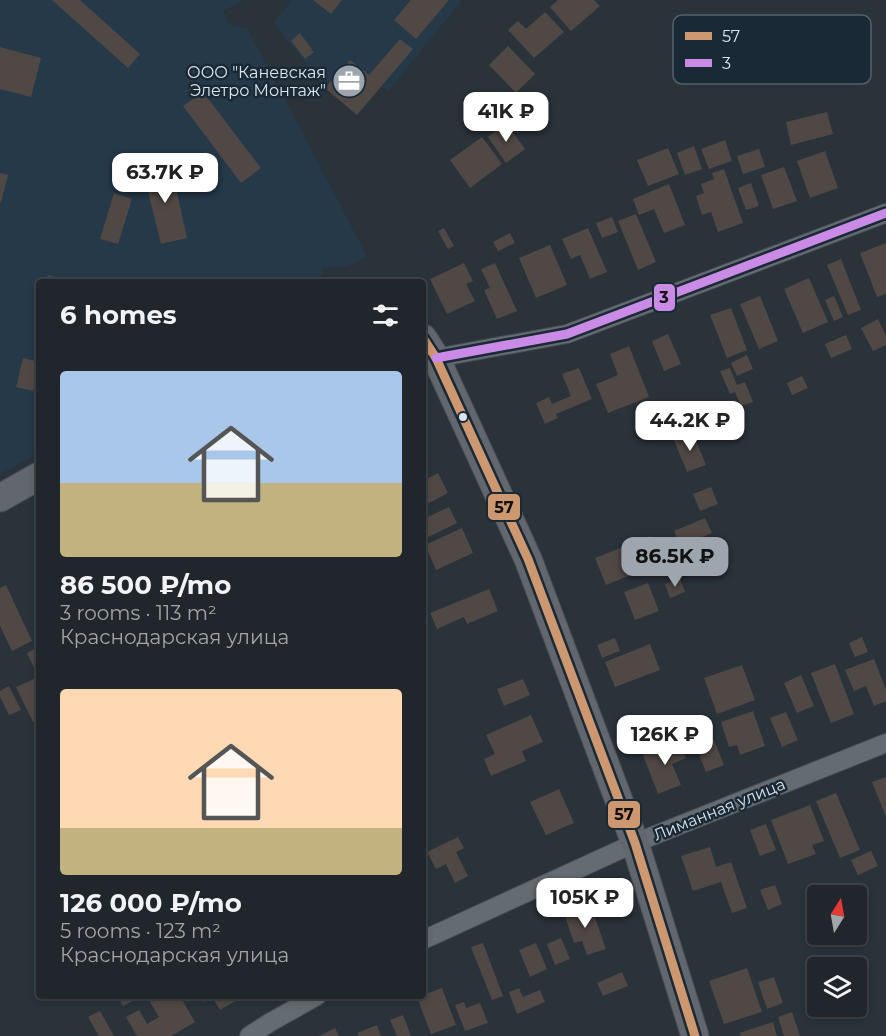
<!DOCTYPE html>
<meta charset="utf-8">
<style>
body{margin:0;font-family:Montserrat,sans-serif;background:#2d3238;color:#f1f3f6;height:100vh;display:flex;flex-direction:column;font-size:22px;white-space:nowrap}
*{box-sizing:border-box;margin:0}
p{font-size:20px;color:#a2a5a9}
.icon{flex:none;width:33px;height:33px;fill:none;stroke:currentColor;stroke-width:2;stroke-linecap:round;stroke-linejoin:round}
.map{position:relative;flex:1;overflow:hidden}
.drawer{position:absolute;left:36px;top:279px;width:390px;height:720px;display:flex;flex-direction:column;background:#20262c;border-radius:6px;box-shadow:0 3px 9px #0003,0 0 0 2px #3d4348}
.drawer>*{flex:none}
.needle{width:39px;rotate:11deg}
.buttons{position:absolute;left:807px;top:885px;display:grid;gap:12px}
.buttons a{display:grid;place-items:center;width:60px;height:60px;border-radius:6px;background:#20262c;box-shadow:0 3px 9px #0003,0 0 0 2px #3d4348;font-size:30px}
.price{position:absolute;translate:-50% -51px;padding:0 14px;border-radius:12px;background:#fff;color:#222;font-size:20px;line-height:39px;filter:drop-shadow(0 2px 3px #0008)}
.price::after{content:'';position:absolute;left:50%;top:36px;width:18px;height:14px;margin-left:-9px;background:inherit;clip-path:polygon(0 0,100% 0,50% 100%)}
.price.selected{background:#9da6ae;color:#111}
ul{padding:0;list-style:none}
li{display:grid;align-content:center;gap:12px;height:318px;padding:0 24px}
li span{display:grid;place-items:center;height:186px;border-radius:6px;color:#555}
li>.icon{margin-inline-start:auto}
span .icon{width:108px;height:108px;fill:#fffc;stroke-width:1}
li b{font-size:26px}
h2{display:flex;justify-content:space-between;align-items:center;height:72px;padding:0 24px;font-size:26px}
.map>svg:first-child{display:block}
.built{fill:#253949}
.building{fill:#504845}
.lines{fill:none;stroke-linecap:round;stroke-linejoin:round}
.street-casing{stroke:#484f56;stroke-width:20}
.secondary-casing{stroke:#484f56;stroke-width:29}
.street{stroke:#656c71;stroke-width:18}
.secondary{stroke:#62676d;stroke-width:27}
.bus-1-casing{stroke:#1a2936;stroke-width:14}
.bus-2-casing{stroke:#1a2936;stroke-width:14}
.bus-1{stroke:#cd976f;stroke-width:9}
.bus-2{stroke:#ca8be6;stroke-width:9}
.bus-dot{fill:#dbe5ed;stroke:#1a2936;stroke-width:2}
.labels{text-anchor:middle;stroke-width:5;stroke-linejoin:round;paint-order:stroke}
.poi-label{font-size:16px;fill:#dbe5ed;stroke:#1a2936;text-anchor:end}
.street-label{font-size:16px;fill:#dbe5ed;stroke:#1a2936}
.key{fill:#1a2936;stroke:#54616d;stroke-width:1.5}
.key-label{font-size:16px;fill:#dbe5ed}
.line-badge{stroke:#1a2936;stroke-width:2}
.pale-badge-label{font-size:16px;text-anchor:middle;font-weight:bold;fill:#111}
</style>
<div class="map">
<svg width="886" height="1036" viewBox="0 0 886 1036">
<rect width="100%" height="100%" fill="#2a323a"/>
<g class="built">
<polygon points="0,0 244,0 223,11 229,24 248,29 367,256 348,266 323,268 321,282 39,282 39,453 0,474"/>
<polygon points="292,0 462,0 388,91 381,86 357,115 325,88 274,23"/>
</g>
<g class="building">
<polygon points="52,0 80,0 140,54 128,68"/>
<polygon points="313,0 342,0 331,14"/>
<polygon points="411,0 449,0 416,39 394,20"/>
<polygon points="558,0 594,0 600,6 571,31 550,7"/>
<polygon points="545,12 564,32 534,58 508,30 518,21 526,29"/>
<polygon points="300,33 314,52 305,59 291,41"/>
<polygon points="400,39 413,49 357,115 325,88 350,60 369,75"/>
<polygon points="508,46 535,74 516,93 489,65"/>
<polygon points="0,47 41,58 31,97 0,89"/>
<polygon points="203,92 261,168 241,183 183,106"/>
<polygon points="827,112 833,134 791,145 786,122"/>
<polygon points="506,123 525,149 506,163 488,137"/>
<polygon points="482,137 502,164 470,188 450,160"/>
<polygon points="725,140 732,161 709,169 701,149"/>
<polygon points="694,146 702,169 685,175 677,153"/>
<polygon points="668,148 679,174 648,186 637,160"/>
<polygon points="759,149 765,167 743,174 737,156"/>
<polygon points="825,151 838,188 810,198 797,161"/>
<polygon points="171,165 187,238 161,244 143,171"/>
<polygon points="784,167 797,201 773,209 761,175"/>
<polygon points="724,169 743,223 718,232 711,212 702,215 696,196 704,193 701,184 714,179 712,173"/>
<polygon points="0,173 8,175 1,202 0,202"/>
<polygon points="751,183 759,206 746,210 738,188"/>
<polygon points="669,184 685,225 664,233 654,209 639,215 633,199"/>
<polygon points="114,193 132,199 118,244 100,239"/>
<polygon points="636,214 656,262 638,270 618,221"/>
<polygon points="612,217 618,232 602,238 596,223"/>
<polygon points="444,228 454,246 448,249 438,231"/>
<polygon points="588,228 607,272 590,279 580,255 571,259 562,239"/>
<polygon points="510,233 515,243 498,251 493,242"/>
<polygon points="886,243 886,294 877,297 860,253"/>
<polygon points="550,245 567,285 536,298 519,258"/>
<polygon points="841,259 861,310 848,315 827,265"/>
<polygon points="464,263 473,281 466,284 475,301 447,314 430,279"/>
<polygon points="495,263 517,311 497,319 484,290 490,288 481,269"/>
<polygon points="48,275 69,281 69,282 46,282"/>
<polygon points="809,278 828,322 803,333 784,289"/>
<polygon points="760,296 778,341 759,349 740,304"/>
<polygon points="834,296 843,317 834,321 825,300"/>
<polygon points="731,308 747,350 727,358 710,315"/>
<polygon points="878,319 886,336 886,345 873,351 861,328"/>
<polygon points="668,334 681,364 664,371 652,341"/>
<polygon points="846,335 852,349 831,358 825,344"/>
<polygon points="629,346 649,397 608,413 596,384 618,375 610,354"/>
<polygon points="747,355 753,369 737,376 731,363"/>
<polygon points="23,358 39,362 39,368 33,391 16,387"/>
<polygon points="579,368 592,399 556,414 558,418 545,424 536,403 549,397 552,404 571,396 562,374"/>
<polygon points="730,368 737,385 745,382 753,402 741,406 735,392 730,394 720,371"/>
<polygon points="802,376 808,388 792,395 787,383"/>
<polygon points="692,431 706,465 687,472 673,438"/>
<polygon points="438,473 448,493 423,506 423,481"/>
<polygon points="711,487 718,504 700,511 693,494"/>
<polygon points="449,507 457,523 426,538 423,531 423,519"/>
<polygon points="705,518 712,533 680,546 674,531"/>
<polygon points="462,528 473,553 436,570 425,545"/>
<polygon points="651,536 661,563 606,585 595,558"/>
<polygon points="680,578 685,592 670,598 665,584"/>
<polygon points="648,583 659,611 635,620 624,592"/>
<polygon points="6,585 32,641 12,651 0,626 0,588"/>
<polygon points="489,589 498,611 467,624 464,617 437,629 430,613"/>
<polygon points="862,637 868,652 855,657 849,643"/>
<polygon points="615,638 620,651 602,658 597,645"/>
<polygon points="650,644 660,670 615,687 605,662"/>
<polygon points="39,647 39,679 27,653"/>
<polygon points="874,659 886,690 886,701 874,706 866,686 854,691 845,670"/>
<polygon points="835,664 854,714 831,723 811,673"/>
<polygon points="742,665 755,700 717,714 704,678"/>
<polygon points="801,675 814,706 797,713 784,683"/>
<polygon points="34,679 39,690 39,719 33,722 16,687"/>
<polygon points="523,679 530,695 504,706 497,689"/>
<polygon points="9,686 21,710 9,715 0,697 0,691"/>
<polygon points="753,711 765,746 740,755 737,745 729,747 721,722"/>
<polygon points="786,712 798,740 782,747 770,718"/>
<polygon points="531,715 543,742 522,751 526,761 491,776 484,759 495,754 486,735"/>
<polygon points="665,726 670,738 648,746 644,734"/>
<polygon points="714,740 724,765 706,772 696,747"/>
<polygon points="679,741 686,758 672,764 681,785 658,794 643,755"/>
<polygon points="886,777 886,817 872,782"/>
<polygon points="559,789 574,823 546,835 530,802"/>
<polygon points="836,793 860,850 840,858 816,801"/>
<polygon points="810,805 824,841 812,845 816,854 788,864 771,820"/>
<polygon points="766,824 776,850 760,856 750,830"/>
<polygon points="458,837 464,848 456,852 468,876 455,883 446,864 436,869 427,852"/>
<polygon points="710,847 716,867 731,862 747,908 732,913 721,882 693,891 681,856"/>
<polygon points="871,851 878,866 858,875 851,860"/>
<polygon points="775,885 782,904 768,910 760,890"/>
<polygon points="590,904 606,949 587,955 582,941 574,943 564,913"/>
<polygon points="818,911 818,927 816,927 810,914"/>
<polygon points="561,938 570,959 555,965 547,944"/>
<polygon points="483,943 503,996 492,1000 471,947"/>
<polygon points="536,943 547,969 530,977 519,950"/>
<polygon points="747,968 762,1012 724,1024 709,981"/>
<polygon points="622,972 628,986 603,996 597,983"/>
<polygon points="774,977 783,1003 767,1009 758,982"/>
<polygon points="442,988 456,1025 431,1034 417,997 423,996 423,995"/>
<polygon points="519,988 523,997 540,990 545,1002 517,1014 509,992"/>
<polygon points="118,996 142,996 123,1006"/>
<polygon points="161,996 180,996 195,1022 171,1036 137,1036 126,1017 139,1010 147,1024 159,1017 150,1002"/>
<polygon points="200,996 244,996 220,1010 212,997 204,1002"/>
<polygon points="464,1002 466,1008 480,1003 488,1023 465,1031 455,1005"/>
<polygon points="100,1011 114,1036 99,1036 88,1017"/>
<polygon points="792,1012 800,1036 784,1036 778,1017"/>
<polygon points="403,1015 411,1036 397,1036 390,1020"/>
<polygon points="773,1022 777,1036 741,1036 739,1033"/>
<polygon points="377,1025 381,1036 359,1036 357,1033"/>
<polygon points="335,1028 339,1036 319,1036"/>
</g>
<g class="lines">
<g class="street-casing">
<g id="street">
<polyline points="436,358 567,334 886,213"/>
<polyline points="423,940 635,843 886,743"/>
<polyline points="249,1036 269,1023 317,996"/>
</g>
</g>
<g class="secondary-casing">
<g id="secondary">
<polyline points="423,338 436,358 528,559 635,843 695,1036"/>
<polyline points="0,498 39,476"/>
</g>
</g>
<use href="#street" class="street"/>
<use href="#secondary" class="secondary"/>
<g class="bus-1-casing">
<polyline id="bus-1" points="423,338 436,358 528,559 635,843 695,1036"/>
</g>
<g class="bus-2-casing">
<polyline id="bus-2" points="436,358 567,334 886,213"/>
</g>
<use href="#bus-1" class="bus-1"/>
<use href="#bus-2" class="bus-2"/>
</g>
<defs>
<g id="office-disc" transform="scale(1.725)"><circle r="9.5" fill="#9da6ae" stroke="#1a2936"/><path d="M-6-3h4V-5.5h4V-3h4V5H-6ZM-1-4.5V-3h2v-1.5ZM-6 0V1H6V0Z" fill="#fff"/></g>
</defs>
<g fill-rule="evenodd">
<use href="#office-disc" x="349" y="81"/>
</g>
<circle class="bus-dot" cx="463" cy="417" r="5"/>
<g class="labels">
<g class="poi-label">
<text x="326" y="78">ООО "Каневская<tspan x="326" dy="18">Элетро Монтаж"</tspan></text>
</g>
<g class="street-label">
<text transform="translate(719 809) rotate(-22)" y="6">Лиманная улица</text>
</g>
</g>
<rect x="673" y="15" width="198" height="69" rx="9" class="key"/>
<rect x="685" y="32" width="27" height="8" fill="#cd976f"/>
<rect x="685" y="59" width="27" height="8" fill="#ca8be6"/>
<g class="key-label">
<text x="722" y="42">57</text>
<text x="722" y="69">3</text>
</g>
<g class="line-badge">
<rect x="653" y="283" width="23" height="29" rx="6" fill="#ca8be6"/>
<rect x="487" y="493" width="34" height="28" rx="6" fill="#cd976f"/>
<rect x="607" y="800" width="34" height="29" rx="6" fill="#cd976f"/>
</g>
<g class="pale-badge-label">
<text x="664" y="303">3</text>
<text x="504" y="513">57</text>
<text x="624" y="820">57</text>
</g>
</svg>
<div class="buttons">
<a><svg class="needle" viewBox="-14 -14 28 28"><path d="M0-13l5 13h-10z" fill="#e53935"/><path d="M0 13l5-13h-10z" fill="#a2a5a9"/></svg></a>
<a><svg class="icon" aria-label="layers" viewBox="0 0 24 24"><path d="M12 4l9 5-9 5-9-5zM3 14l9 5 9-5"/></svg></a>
</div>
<b class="price" style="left:506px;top:143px">41K ₽</b>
<b class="price" style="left:165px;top:204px">63.7K ₽</b>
<b class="price" style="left:690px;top:452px">44.2K ₽</b>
<b class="price selected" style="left:675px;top:588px">86.5K ₽</b>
<b class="price" style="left:665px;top:766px">126K ₽</b>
<b class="price" style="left:585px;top:929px">105K ₽</b>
<section class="drawer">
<h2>6 homes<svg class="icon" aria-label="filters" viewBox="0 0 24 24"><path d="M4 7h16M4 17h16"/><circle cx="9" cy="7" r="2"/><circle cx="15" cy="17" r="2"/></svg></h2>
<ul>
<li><span style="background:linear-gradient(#a9c7e8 60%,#c2b280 0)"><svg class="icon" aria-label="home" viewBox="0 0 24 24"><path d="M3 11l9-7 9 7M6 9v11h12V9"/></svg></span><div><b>86 500 ₽/mo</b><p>3 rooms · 113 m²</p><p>Краснодарская улица</p></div></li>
<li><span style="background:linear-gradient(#ffd9b3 75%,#c2b280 0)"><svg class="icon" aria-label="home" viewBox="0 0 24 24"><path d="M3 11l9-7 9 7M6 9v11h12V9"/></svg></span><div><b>126 000 ₽/mo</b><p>5 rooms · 123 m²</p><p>Краснодарская улица</p></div></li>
</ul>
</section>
</div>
